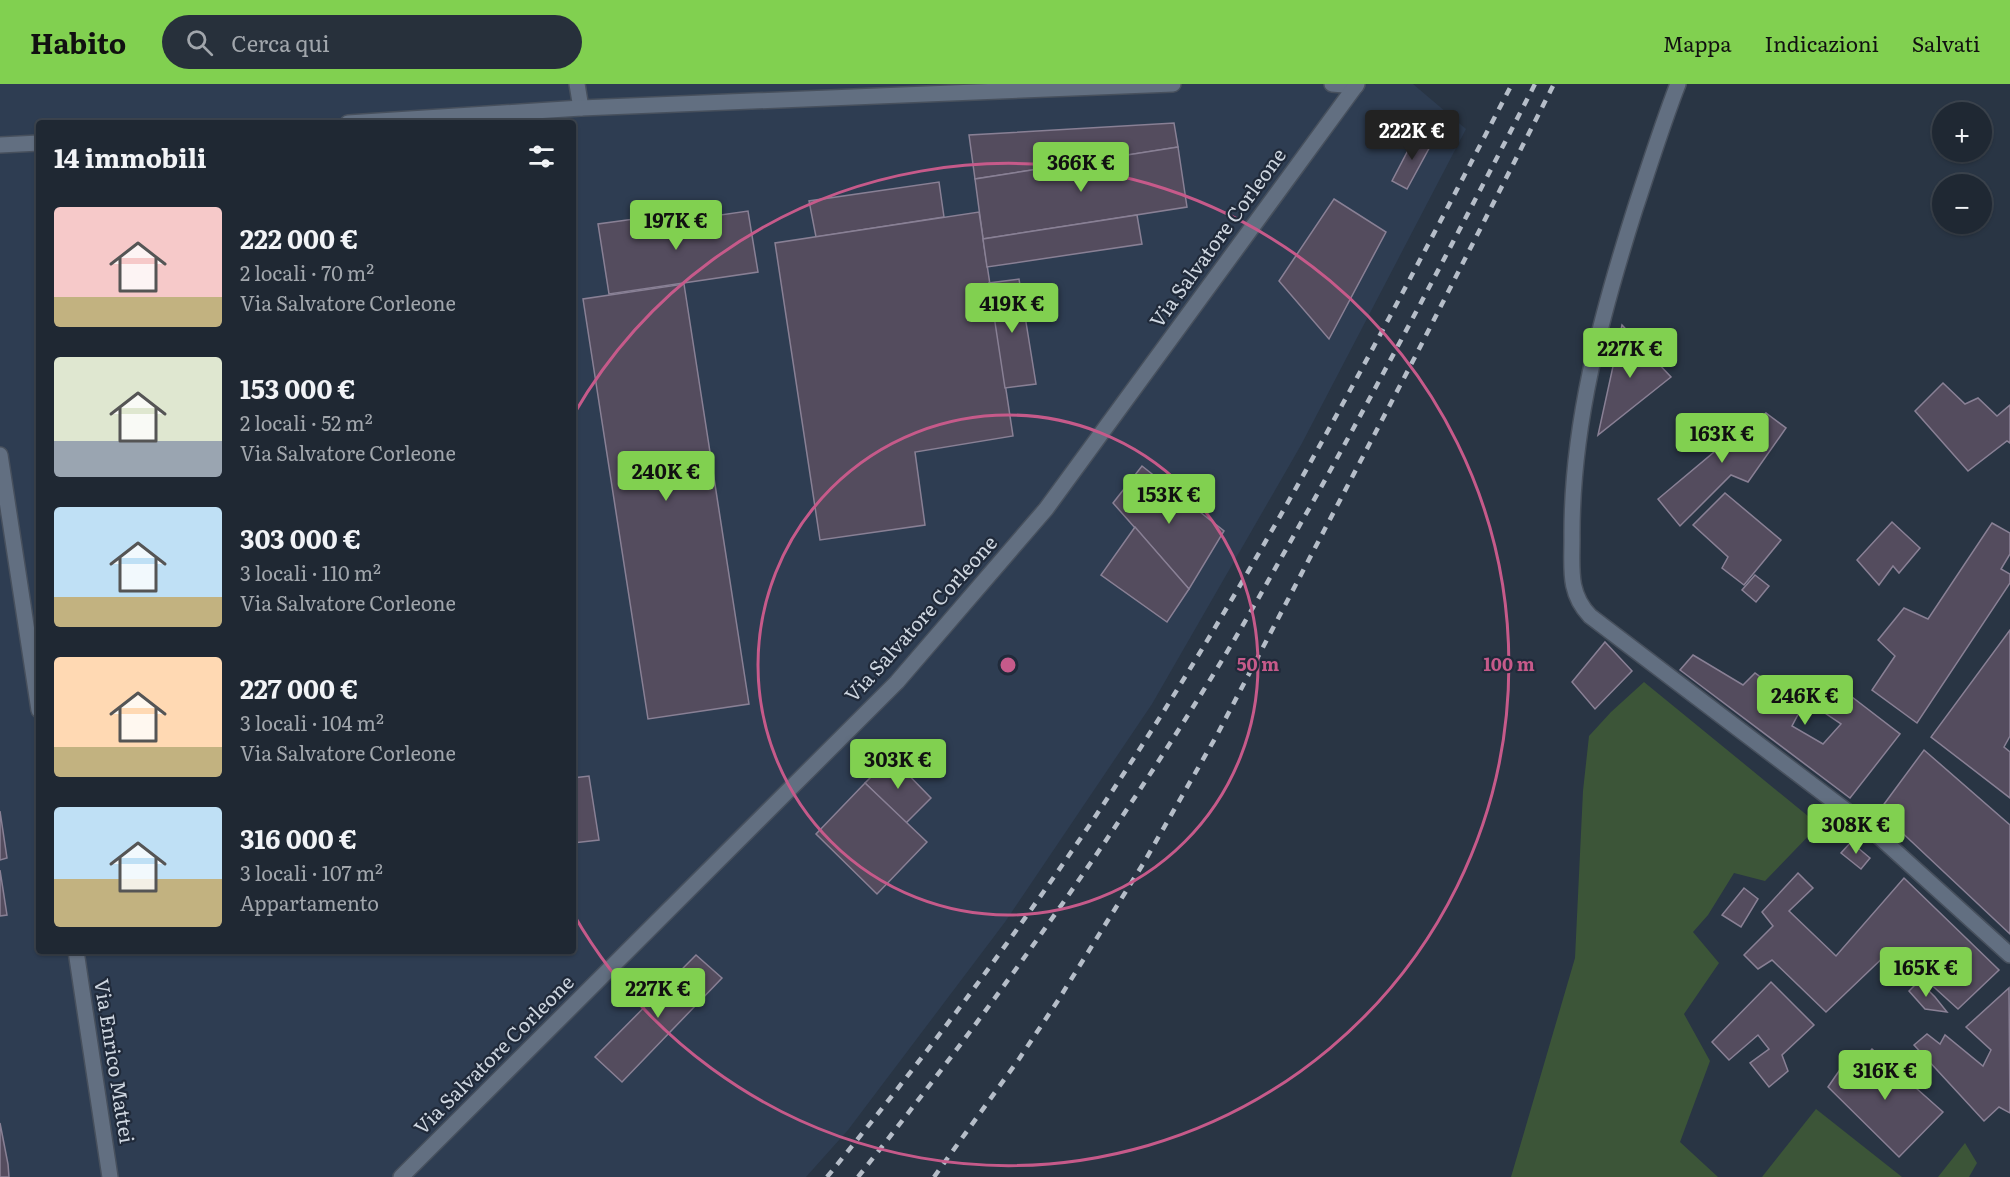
<!DOCTYPE html>
<html lang="it">
<meta charset="utf-8">
<style>
body{margin:0;font-family:Literata,serif;background:#27303b;color:#f1f3f6;height:100vh;display:flex;flex-direction:column;font-size:22px;white-space:nowrap}
*{box-sizing:border-box;margin:0}
p{font-size:20px;color:#a1a6ac}
.icon{flex:none;width:33px;height:33px;fill:none;stroke:currentColor;stroke-width:2;stroke-linecap:round;stroke-linejoin:round}
.map{position:relative;flex:1;overflow:hidden}
.side{position:absolute;left:36px;top:36px;width:540px;height:834px;display:flex;flex-direction:column;background:#1f2833;border-radius:6px;box-shadow:0 2px 4px #0004,0 0 0 2px #3c444e}
.side>*{flex:none}
.buttons{position:absolute;left:1932px;top:18px;display:grid;gap:12px}
.buttons a{display:grid;place-items:center;width:60px;height:60px;border-radius:50%;background:#1f2833;box-shadow:0 2px 4px #0004,0 0 0 2px #3c444e;font-size:30px}
.price{position:absolute;translate:-50% -51px;padding:0 14px;border-radius:6px;background:#81d050;color:#111;font-size:20px;line-height:39px;filter:drop-shadow(0 2px 3px #0008)}
.price::after{content:'';position:absolute;left:50%;top:36px;width:18px;height:14px;margin-left:-9px;background:inherit;clip-path:polygon(0 0,100% 0,50% 100%)}
.price.on{background:#222;color:#fff}
ul{padding:0;list-style:none}
li{display:flex;align-items:center;gap:18px;height:150px;padding:0 18px}
li span{display:grid;place-items:center;flex:none;width:168px;height:120px;border-radius:6px;color:#555}
li>.icon{margin-inline-start:auto}
span .icon{width:72px;height:72px;fill:#fffc;stroke-width:1}
li b{font-size:26px}
h2{display:flex;justify-content:space-between;align-items:center;height:72px;padding:0 18px;font-size:26px}
header{display:flex;align-items:center;gap:36px;box-sizing:border-box;height:84px;padding:0 30px;background:#81d050;color:#111}
header strong{font-size:28px}
nav{display:flex;gap:33px;margin-inline-start:auto;font-size:21px}
.search{width:420px;height:54px;background:#27303b;display:flex;align-items:center;gap:15px;box-sizing:border-box;padding:0 21px;border-radius:33px;color:#a1a6ac;font-size:22px}
.map>svg:first-child{display:block}
.built{fill:#2e3d52;fill-rule:evenodd}
.green{fill:#3c5538}
.building{fill:#544c5e;stroke:#898095;stroke-width:1.5}
.lines{fill:none;stroke-linecap:round;stroke-linejoin:round}
.minor-casing{stroke:#47505d;stroke-width:18}
.tertiary-casing{stroke:#47505d;stroke-width:18}
.minor{stroke:#626f81;stroke-width:15}
.tertiary{stroke:#626f81;stroke-width:15}
.rail{stroke:#b5bdc8;stroke-width:4.5;stroke-dasharray:8 8;stroke-linecap:butt}
.ring{fill:none;stroke:#c65a8a;stroke-width:3}
.labels{text-anchor:middle;stroke-width:4.5;stroke-linejoin:round;paint-order:stroke}
.street-label{font-size:20px;fill:#ced6e0;stroke:#202a3a}
.centre{fill:#c65a8a;stroke:#202a3a;stroke-width:3}
.ring-label{font-size:18px;text-anchor:middle;font-weight:bold;fill:#c65a8a;stroke:#202a3a;stroke-width:4.5;stroke-linejoin:round;paint-order:stroke}
</style>
<header>
<strong>Habito</strong>
<div class="search"><svg class="icon" aria-label="search" viewBox="0 0 24 24"><circle cx="10" cy="10" r="6"/><path d="M15 15l6 6"/></svg>Cerca qui</div>
<nav><a>Mappa</a><a>Indicazioni</a><a>Salvati</a></nav>
</header>
<div class="map">
<svg width="2010" height="1093" viewBox="0 0 2010 1093">
<rect width="100%" height="100%" fill="#293544"/>
<path class="built" d="M 0,0 L 1413,0 L 1466,45 L 1301,361 L 1152,620 L 1005,838 L 848,1046 L 806,1093 L 0,1093 ZM 39,39 L 573,39 L 573,867 L 39,867 Z"/>
<g class="green">
<polygon points="1644,598 1819,741 1765,797 1734,789 1708,831 1693,848 1719,879 1684,930 1710,977 1680,1058 1718,1093 1511,1093 1575,874 1583,707 1589,652 1611,628"/>
<polygon points="1816,1025 1902,1093 1762,1093"/>
<polygon points="1965,1059 1977,1079 1969,1093 1938,1093"/>
</g>
<g class="building">
<polygon points="1174,39 1178,63 975,95 969,51"/>
<polygon points="1417,49 1433,57 1407,105 1392,97"/>
<polygon points="1178,63 1187,123 983,155 975,95"/>
<polygon points="939,98 944,133 816,153 809,117"/>
<polygon points="1334,115 1386,148 1329,255 1279,197"/>
<polygon points="748,127 758,188 609,210 598,140 649,133 651,141"/>
<polygon points="979,128 1013,352 915,368 925,441 820,456 775,159"/>
<polygon points="1137,131 1142,160 987,183 983,155"/>
<polygon points="1019,195 1036,300 1005,304 989,199"/>
<polygon points="684,200 749,620 648,635 583,215"/>
<polygon points="1622,241 1671,293 1598,351"/>
<polygon points="1943,299 1965,320 1978,314 1997,332 2010,321 2010,359 2007,357 1968,387 1915,327"/>
<polygon points="1766,329 1786,344 1748,398 1731,391 1680,442 1658,415 1714,368 1696,341 1704,331 1731,358"/>
<polygon points="1142,382 1224,447 1189,505 1113,419"/>
<polygon points="1725,409 1781,456 1744,501 1722,484 1728,473 1693,441"/>
<polygon points="1892,438 1920,464 1899,489 1893,482 1879,501 1857,476"/>
<polygon points="1992,439 2010,449 2010,470 2001,485 2010,490 2010,499 1917,639 1872,606 1895,572 1878,556 1904,524 1928,535"/>
<polygon points="1135,443 1189,505 1167,538 1101,491"/>
<polygon points="1755,491 1769,502 1756,518 1742,506"/>
<polygon points="2010,546 2010,652 2004,663 2010,668 2010,714 1931,653"/>
<polygon points="1605,558 1632,587 1595,625 1572,598"/>
<polygon points="1693,571 1743,601 1755,589 1802,623 1792,642 1823,660 1841,640 1822,627 1839,603 1900,650 1850,714 1680,586"/>
<polygon points="1924,666 2010,741 2010,850 1879,727"/>
<polygon points="891,673 931,714 906,739 865,699"/>
<polygon points="589,692 599,756 573,759 573,694"/>
<polygon points="865,699 927,758 877,810 816,750"/>
<polygon points="0,727 7,774 0,776"/>
<polygon points="1851,758 1870,774 1861,785 1841,769"/>
<polygon points="0,786 7,831 0,832"/>
<polygon points="1798,789 1813,804 1789,827 1836,872 1904,794 1999,886 1958,925 1892,865 1826,928 1772,876 1758,885 1744,871 1773,842 1762,828"/>
<polygon points="1744,804 1758,815 1741,843 1722,831"/>
<polygon points="696,871 722,894 622,998 595,973"/>
<polygon points="1919,897 1935,913 1947,928 1925,925 1909,907"/>
<polygon points="1771,898 1814,941 1782,971 1788,987 1769,1003 1750,979 1769,965 1758,951 1729,976 1712,958"/>
<polygon points="2009,904 2010,1029 1999,1023 1984,1037 1914,961 1927,950 1940,960 1945,951 1983,982 1991,966 1966,943"/>
<polygon points="1872,965 1943,1028 1899,1073 1828,1003 1846,977 1857,982"/>
<polygon points="0,1039 8,1080 9,1093 0,1093"/>
</g>
<g class="lines">
<g class="minor-casing">
<g id="minor">
<polyline points="577,0 581,24"/>
<polyline points="1332,0 1356,2"/>
<path d="M 1678,0 C 1662,41 1649,83 1635,125 C 1601,232 1571,342 1572,455 C 1572,485 1568,509 1590,532 L 1873,747 L 2010,871"/>
<polyline points="348,39 581,24 1173,0"/>
<polyline points="0,61 39,59"/>
<polyline points="0,371 39,626"/>
<polyline points="76,867 110,1093"/>
</g>
</g>
<g class="tertiary-casing">
<polyline id="tertiary" points="401,1093 897,598 1046,425 1357,0"/>
</g>
<use href="#minor" class="minor"/>
<use href="#tertiary" class="tertiary"/>
<g class="rail">
<path d="M 827,1093 C 961,929 1086,756 1196,575 C 1310,388 1411,194 1512,0"/>
<path d="M 858,1093 C 986,932 1105,766 1213,591 C 1247,536 1278,479 1310,423 C 1388,283 1462,142 1535,0"/>
<polyline points="934,1093 1019,975 1057,918 1143,780 1217,651 1415,273 1554,0"/>
</g>
</g>
<g class="ring">
<circle cx="1008" cy="581" r="250"/>
<path d="M574 330A501 501 0 1 1 574 831"/>
</g>
<g class="labels">
<g class="street-label">
<text transform="translate(1218 154) rotate(-54)" y="7">Via Salvatore Corleone</text>
<text transform="translate(921 535) rotate(-48)" y="7">Via Salvatore Corleone</text>
<text transform="translate(494 971) rotate(-45)" y="7">Via Salvatore Corleone</text>
<text transform="translate(114 977) rotate(81)" y="7">Via Enrico Mattei</text>
</g>
</g>
<circle cx="1008" cy="581" r="9" class="centre"/>
<g class="ring-label">
<text x="1258" y="587">50 m</text>
<text x="1509" y="587">100 m</text>
</g>
</svg>
<div class="buttons">
<a>+</a>
<a>−</a>
</div>
<b class="price on" style="left:1412px;top:77px">222K €</b>
<b class="price" style="left:1081px;top:109px">366K €</b>
<b class="price" style="left:676px;top:167px">197K €</b>
<b class="price" style="left:1012px;top:250px">419K €</b>
<b class="price" style="left:1630px;top:295px">227K €</b>
<b class="price" style="left:1722px;top:380px">163K €</b>
<b class="price" style="left:666px;top:418px">240K €</b>
<b class="price" style="left:1169px;top:441px">153K €</b>
<b class="price" style="left:1805px;top:642px">246K €</b>
<b class="price" style="left:898px;top:706px">303K €</b>
<b class="price" style="left:1856px;top:771px">308K €</b>
<b class="price" style="left:1926px;top:914px">165K €</b>
<b class="price" style="left:658px;top:935px">227K €</b>
<b class="price" style="left:1885px;top:1017px">316K €</b>
<section class="side">
<h2>14 immobili<svg class="icon" aria-label="filters" viewBox="0 0 24 24"><path d="M4 7h16M4 17h16"/><circle cx="9" cy="7" r="2"/><circle cx="15" cy="17" r="2"/></svg></h2>
<ul>
<li><span style="background:linear-gradient(#f6c9c9 75%,#c2b280 0)"><svg class="icon" aria-label="home" viewBox="0 0 24 24"><path d="M3 11l9-7 9 7M6 9v11h12V9"/></svg></span><div><b>222 000 €</b><p>2 locali · 70 m²</p><p>Via Salvatore Corleone</p></div></li>
<li><span style="background:linear-gradient(#dfe7d0 70%,#9aa5b1 0)"><svg class="icon" aria-label="home" viewBox="0 0 24 24"><path d="M3 11l9-7 9 7M6 9v11h12V9"/></svg></span><div><b>153 000 €</b><p>2 locali · 52 m²</p><p>Via Salvatore Corleone</p></div></li>
<li><span style="background:linear-gradient(#bfe0f5 75%,#c2b280 0)"><svg class="icon" aria-label="home" viewBox="0 0 24 24"><path d="M3 11l9-7 9 7M6 9v11h12V9"/></svg></span><div><b>303 000 €</b><p>3 locali · 110 m²</p><p>Via Salvatore Corleone</p></div></li>
<li><span style="background:linear-gradient(#ffd9b3 75%,#c2b280 0)"><svg class="icon" aria-label="home" viewBox="0 0 24 24"><path d="M3 11l9-7 9 7M6 9v11h12V9"/></svg></span><div><b>227 000 €</b><p>3 locali · 104 m²</p><p>Via Salvatore Corleone</p></div></li>
<li><span style="background:linear-gradient(#bfe0f5 60%,#c2b280 0)"><svg class="icon" aria-label="home" viewBox="0 0 24 24"><path d="M3 11l9-7 9 7M6 9v11h12V9"/></svg></span><div><b>316 000 €</b><p>3 locali · 107 m²</p><p>Appartamento</p></div></li>
</ul>
</section>
</div>
